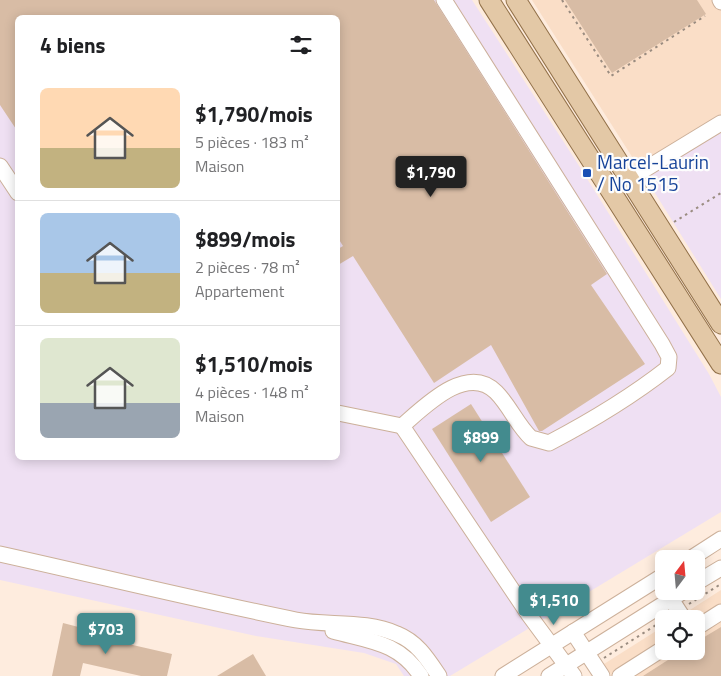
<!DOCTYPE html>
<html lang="fr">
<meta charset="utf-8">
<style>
body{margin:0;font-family:"Titillium Web",sans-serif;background:#f6f6f6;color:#202124;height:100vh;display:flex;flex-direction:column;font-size:19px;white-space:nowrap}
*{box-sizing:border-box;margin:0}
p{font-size:16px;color:#757577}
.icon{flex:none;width:28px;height:28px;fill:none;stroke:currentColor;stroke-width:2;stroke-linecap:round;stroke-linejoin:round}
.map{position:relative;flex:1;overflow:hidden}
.side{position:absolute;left:15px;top:15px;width:325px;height:445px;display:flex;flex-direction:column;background:#fff;border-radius:8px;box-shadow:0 2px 12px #0003}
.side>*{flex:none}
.needle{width:32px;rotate:16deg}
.fabs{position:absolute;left:655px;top:550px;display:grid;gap:10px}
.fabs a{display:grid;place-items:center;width:50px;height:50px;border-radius:8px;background:#fff;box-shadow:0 2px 12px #0003;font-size:25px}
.price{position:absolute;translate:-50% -42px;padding:0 11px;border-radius:5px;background:#438b8e;color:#fff;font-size:16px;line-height:32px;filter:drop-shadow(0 1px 2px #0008)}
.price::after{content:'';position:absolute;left:50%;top:30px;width:15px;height:11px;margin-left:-8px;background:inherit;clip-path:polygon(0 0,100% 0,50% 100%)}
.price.on{background:#222;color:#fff}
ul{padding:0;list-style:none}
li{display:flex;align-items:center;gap:15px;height:125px;padding:0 25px}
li+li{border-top:1px solid #e0e0e0}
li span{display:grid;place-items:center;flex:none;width:140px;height:100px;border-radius:8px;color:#555}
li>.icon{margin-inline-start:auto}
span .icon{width:60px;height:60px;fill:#fffc;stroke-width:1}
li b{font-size:21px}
h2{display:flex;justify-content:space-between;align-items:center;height:60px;padding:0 25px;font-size:21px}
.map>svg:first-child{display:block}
.built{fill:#fadec7}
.industrial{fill:#efe0f3;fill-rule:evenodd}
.building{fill:#d8bca5}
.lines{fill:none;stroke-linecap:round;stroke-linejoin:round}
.minor-casing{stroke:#ccb09a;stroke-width:17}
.major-casing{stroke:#927149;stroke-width:21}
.path{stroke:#9a8c80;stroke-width:2;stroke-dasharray:2.5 4;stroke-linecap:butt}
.minor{stroke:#fff;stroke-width:15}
.major{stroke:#e3c8a6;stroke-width:19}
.transit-dot{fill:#1a4fb4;stroke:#fdfdfd;stroke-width:2}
.labels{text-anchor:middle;stroke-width:4.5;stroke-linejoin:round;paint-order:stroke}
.transit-label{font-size:19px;fill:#164399;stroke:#fdfdfd;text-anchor:start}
</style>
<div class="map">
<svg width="721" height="676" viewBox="0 0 721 676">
<rect width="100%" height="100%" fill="#feecde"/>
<g class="built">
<polygon points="532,0 721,0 721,131 645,177"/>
<polygon points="721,590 721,676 612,676 604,664 664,626 664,651 696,651 696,619 676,619"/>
</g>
<g class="industrial">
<path d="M 0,0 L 472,0 L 576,161 L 709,374 L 721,397 L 721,512 L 450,676 L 404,676 L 396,664 L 364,653 L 256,636 L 0,580 ZM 18,18 L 338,18 L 338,458 L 18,458 Z"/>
<polygon points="721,131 721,299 645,177"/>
</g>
<g class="building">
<polygon points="0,0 434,0 607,274 591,285 645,364 542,431 539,431 491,345 434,383 353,256 338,265 338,249 343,246 338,238 338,18 18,18 18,132 0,105"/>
<polygon points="565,0 697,0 706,14 612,73"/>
<polygon points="471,404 530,497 491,522 432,429"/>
<polygon points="63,623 90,630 89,635 172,654 167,676 141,676 83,663 80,676 52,676"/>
<polygon points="721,627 721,676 643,676 682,651 696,651 696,642"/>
<polygon points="253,654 266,676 217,676"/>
</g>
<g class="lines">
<g class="minor-casing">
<g id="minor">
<polyline points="720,0 721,2"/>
<polyline points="0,166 18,193"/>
<polyline points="629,179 721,123"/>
<path d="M 338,413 L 402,426 C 425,406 467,363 496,392 C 510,406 517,425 531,438 L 549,443 C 591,421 631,397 668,368 L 669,357 L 662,344 L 444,0"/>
<polyline points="402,426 529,615 574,676"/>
<path d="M 0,554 C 99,576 197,600 296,620 C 328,626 366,620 397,634 C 417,642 427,658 439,676"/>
<polyline points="690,559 721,539"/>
<polyline points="696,583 721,568"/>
<polyline points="671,599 684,619"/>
<polyline points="696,628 721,612"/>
<path d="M 333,631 C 369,641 399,642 421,676"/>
<polyline points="573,632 602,676"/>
<polyline points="503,676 664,575"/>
<polyline points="549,676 684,591"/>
<polyline points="620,676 664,648"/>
</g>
</g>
<g class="major-casing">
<g id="major">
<polyline points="489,0 721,364"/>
<polyline points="516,0 721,324"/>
</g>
</g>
<g class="path">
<polyline points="562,0 611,76 705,16"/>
<polyline points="674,222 721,193"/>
<polyline points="689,604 721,584"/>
<polyline points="604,658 664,620"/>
</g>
<use href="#minor" class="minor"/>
<use href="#major" class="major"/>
</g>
<rect class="transit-dot" x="582" y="168" width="10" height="10" rx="2.5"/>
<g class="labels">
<g class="transit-label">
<text x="597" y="169">Marcel-Laurin<tspan x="597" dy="22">/ No 1515</tspan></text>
</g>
</g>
</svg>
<div class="fabs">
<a><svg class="needle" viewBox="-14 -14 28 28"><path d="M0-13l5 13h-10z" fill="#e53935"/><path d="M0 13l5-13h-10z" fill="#757577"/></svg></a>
<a><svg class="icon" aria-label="locate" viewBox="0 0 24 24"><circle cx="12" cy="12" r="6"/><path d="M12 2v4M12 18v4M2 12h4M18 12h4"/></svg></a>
</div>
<b class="price on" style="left:431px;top:198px">$1,790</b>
<b class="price" style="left:481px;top:463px">$899</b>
<b class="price" style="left:554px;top:626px">$1,510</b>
<b class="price" style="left:106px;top:655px">$703</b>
<section class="side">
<h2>4 biens<svg class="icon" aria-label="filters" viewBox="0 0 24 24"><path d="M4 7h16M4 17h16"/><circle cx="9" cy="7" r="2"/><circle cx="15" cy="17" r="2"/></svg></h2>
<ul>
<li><span style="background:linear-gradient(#ffd9b3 60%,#c2b280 0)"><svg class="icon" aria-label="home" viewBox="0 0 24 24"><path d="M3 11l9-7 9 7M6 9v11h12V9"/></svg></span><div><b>$1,790/mois</b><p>5 pièces · 183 m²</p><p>Maison</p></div></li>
<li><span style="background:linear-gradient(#a9c7e8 60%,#c2b280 0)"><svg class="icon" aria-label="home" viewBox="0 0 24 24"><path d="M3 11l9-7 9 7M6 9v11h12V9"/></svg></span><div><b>$899/mois</b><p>2 pièces · 78 m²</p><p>Appartement</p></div></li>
<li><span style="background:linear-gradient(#dfe7d0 65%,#9aa5b1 0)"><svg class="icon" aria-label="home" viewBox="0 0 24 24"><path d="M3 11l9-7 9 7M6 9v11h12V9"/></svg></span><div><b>$1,510/mois</b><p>4 pièces · 148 m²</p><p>Maison</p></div></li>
</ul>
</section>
</div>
